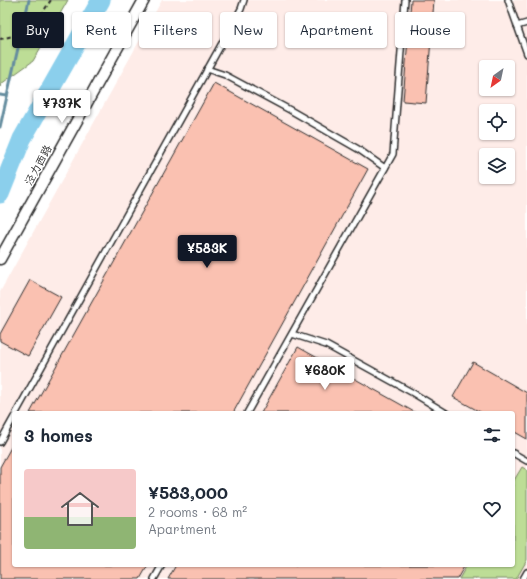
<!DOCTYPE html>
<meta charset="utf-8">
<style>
body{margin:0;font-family:Mali,"LXGW WenKai TC",sans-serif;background:#f6f6f7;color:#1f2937;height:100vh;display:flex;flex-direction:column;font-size:15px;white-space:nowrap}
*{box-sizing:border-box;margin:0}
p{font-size:13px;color:#747a83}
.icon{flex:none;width:22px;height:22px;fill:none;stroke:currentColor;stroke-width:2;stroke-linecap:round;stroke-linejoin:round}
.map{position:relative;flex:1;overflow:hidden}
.sheet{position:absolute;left:12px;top:411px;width:503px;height:156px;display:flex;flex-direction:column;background:#fff;border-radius:4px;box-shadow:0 1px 3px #0004}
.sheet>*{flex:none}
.top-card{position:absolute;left:12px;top:12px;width:503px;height:36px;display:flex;gap:8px}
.needle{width:26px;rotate:213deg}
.fabs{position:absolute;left:479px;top:60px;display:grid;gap:8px}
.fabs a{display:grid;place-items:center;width:36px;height:36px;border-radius:4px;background:#fff;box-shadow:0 1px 3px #0004;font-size:20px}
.price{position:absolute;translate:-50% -34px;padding:0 9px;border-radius:4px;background:#fff;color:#222;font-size:13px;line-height:26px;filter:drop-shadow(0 1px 2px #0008)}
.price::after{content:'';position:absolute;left:50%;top:24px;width:12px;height:9px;margin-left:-6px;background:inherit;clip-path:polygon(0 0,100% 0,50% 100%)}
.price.active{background:#111827;color:#fff}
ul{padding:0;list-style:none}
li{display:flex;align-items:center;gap:12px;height:100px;padding:0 12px}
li+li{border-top:1px solid #e0e1e3}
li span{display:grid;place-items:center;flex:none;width:112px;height:80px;border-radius:4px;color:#555}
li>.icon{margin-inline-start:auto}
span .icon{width:48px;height:48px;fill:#fffc;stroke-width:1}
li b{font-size:17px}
h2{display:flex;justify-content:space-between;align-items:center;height:48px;padding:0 12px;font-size:17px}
.chip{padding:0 14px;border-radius:4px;background:#fff;box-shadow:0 1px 3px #0004;font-size:14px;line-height:36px}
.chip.active{background:#111827;color:#fff}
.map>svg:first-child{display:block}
.built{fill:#feece8;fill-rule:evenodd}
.green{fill:#bddd96;stroke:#748460}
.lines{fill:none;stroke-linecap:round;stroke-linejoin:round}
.stream{stroke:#658d9f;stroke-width:3}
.river{stroke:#8bcfec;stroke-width:19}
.building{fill:#fac1b1;stroke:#2b2b2b}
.lane-casing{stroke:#2b2b2b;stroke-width:8}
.street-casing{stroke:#2b2b2b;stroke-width:13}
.path{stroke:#2b2b2b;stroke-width:2;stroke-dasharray:4 3;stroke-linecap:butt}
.lane{stroke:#fff;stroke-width:5}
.street{stroke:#fff;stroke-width:10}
.labels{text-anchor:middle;stroke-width:3;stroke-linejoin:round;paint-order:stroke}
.street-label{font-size:11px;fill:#2b2b2b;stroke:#fff}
</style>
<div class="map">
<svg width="527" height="579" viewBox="0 0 527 579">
<rect width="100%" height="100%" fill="#fff"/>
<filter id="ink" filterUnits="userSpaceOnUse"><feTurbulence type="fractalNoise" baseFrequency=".025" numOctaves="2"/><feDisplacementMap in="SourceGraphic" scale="8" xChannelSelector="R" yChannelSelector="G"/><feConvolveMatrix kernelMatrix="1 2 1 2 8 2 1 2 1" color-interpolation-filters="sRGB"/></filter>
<g filter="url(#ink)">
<path class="built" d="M 162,0 L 527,0 L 527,579 L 0,579 L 0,292 ZM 486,67 L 508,67 L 508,89 L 486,89 ZM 486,111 L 508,111 L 508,133 L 486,133 ZM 486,155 L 508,155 L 508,177 L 486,177 ZM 14,413 L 513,413 L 513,565 L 14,565 Z"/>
<g class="green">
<polygon points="0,0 68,0 33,61 1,84 0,87"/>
<polygon points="522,467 527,470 527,560 516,579 459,579 467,565 513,565 513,482"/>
</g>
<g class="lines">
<g class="stream">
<polyline points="0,95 7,96"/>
<polyline points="0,127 29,0"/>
</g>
<polyline class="river" points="0,194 22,139 101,0"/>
</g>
<g class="building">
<polygon points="411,0 434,0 426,103 403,101"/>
<polygon points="214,83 368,169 233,413 30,413"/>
<polygon points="30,280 61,297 28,356 0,341 0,334"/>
<polygon points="298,347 416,413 261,413"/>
<polygon points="473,362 527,393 527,439 513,431 513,413 482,413 453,397"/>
<polygon points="14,442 14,565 148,565 140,579 0,579 0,467"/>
<polygon points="176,565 465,565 457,579 168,579"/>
</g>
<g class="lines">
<g class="lane-casing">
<g id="lane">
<polyline points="508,0 527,54"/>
<polyline points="517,26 527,23"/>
<polyline points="207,69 225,75 290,110 358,149 385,168"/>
<polyline points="292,334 326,345 413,393 446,413"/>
<polyline points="16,413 241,9 244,0"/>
<polyline points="247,413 393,154 405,0"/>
<polyline points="0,442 14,417"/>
<polyline points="513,453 527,461"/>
<polyline points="154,579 162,565"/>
<polyline points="523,579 527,572"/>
</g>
</g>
<g class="street-casing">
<polyline id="street" points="0,259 144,0"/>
</g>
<path class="path" d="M 0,39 C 9,37 19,35 27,30 C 37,23 44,10 51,0"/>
<use href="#lane" class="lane"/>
<use href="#street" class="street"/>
</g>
</g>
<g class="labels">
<g class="street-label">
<text transform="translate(38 165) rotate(-61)" y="4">泾力西路</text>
</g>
</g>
</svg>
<div class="fabs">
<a><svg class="needle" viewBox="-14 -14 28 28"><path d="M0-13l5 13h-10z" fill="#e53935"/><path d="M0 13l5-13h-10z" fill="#747a83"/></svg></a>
<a><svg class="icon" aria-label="locate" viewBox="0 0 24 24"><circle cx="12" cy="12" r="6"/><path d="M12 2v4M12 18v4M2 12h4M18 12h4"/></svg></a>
<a><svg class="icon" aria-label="layers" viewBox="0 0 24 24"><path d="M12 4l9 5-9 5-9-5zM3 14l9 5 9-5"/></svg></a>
</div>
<b class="price" style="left:62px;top:124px">¥737K</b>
<b class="price active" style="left:207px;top:269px">¥583K</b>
<b class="price" style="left:325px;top:391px">¥680K</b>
<div class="top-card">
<a class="chip active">Buy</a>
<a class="chip">Rent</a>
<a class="chip">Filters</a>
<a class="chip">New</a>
<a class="chip">Apartment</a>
<a class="chip">House</a>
</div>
<section class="sheet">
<h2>3 homes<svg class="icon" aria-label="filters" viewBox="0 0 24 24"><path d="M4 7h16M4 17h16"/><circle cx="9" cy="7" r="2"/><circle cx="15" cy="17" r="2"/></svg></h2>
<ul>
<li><span style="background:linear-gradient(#f6c9c9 60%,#8fb573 0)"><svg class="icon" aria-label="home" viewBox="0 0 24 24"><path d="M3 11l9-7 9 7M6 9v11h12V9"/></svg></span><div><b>¥583,000</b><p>2 rooms · 68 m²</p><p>Apartment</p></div><svg class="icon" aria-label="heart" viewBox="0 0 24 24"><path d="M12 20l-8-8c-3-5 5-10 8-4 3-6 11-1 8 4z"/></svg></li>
</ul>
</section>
</div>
